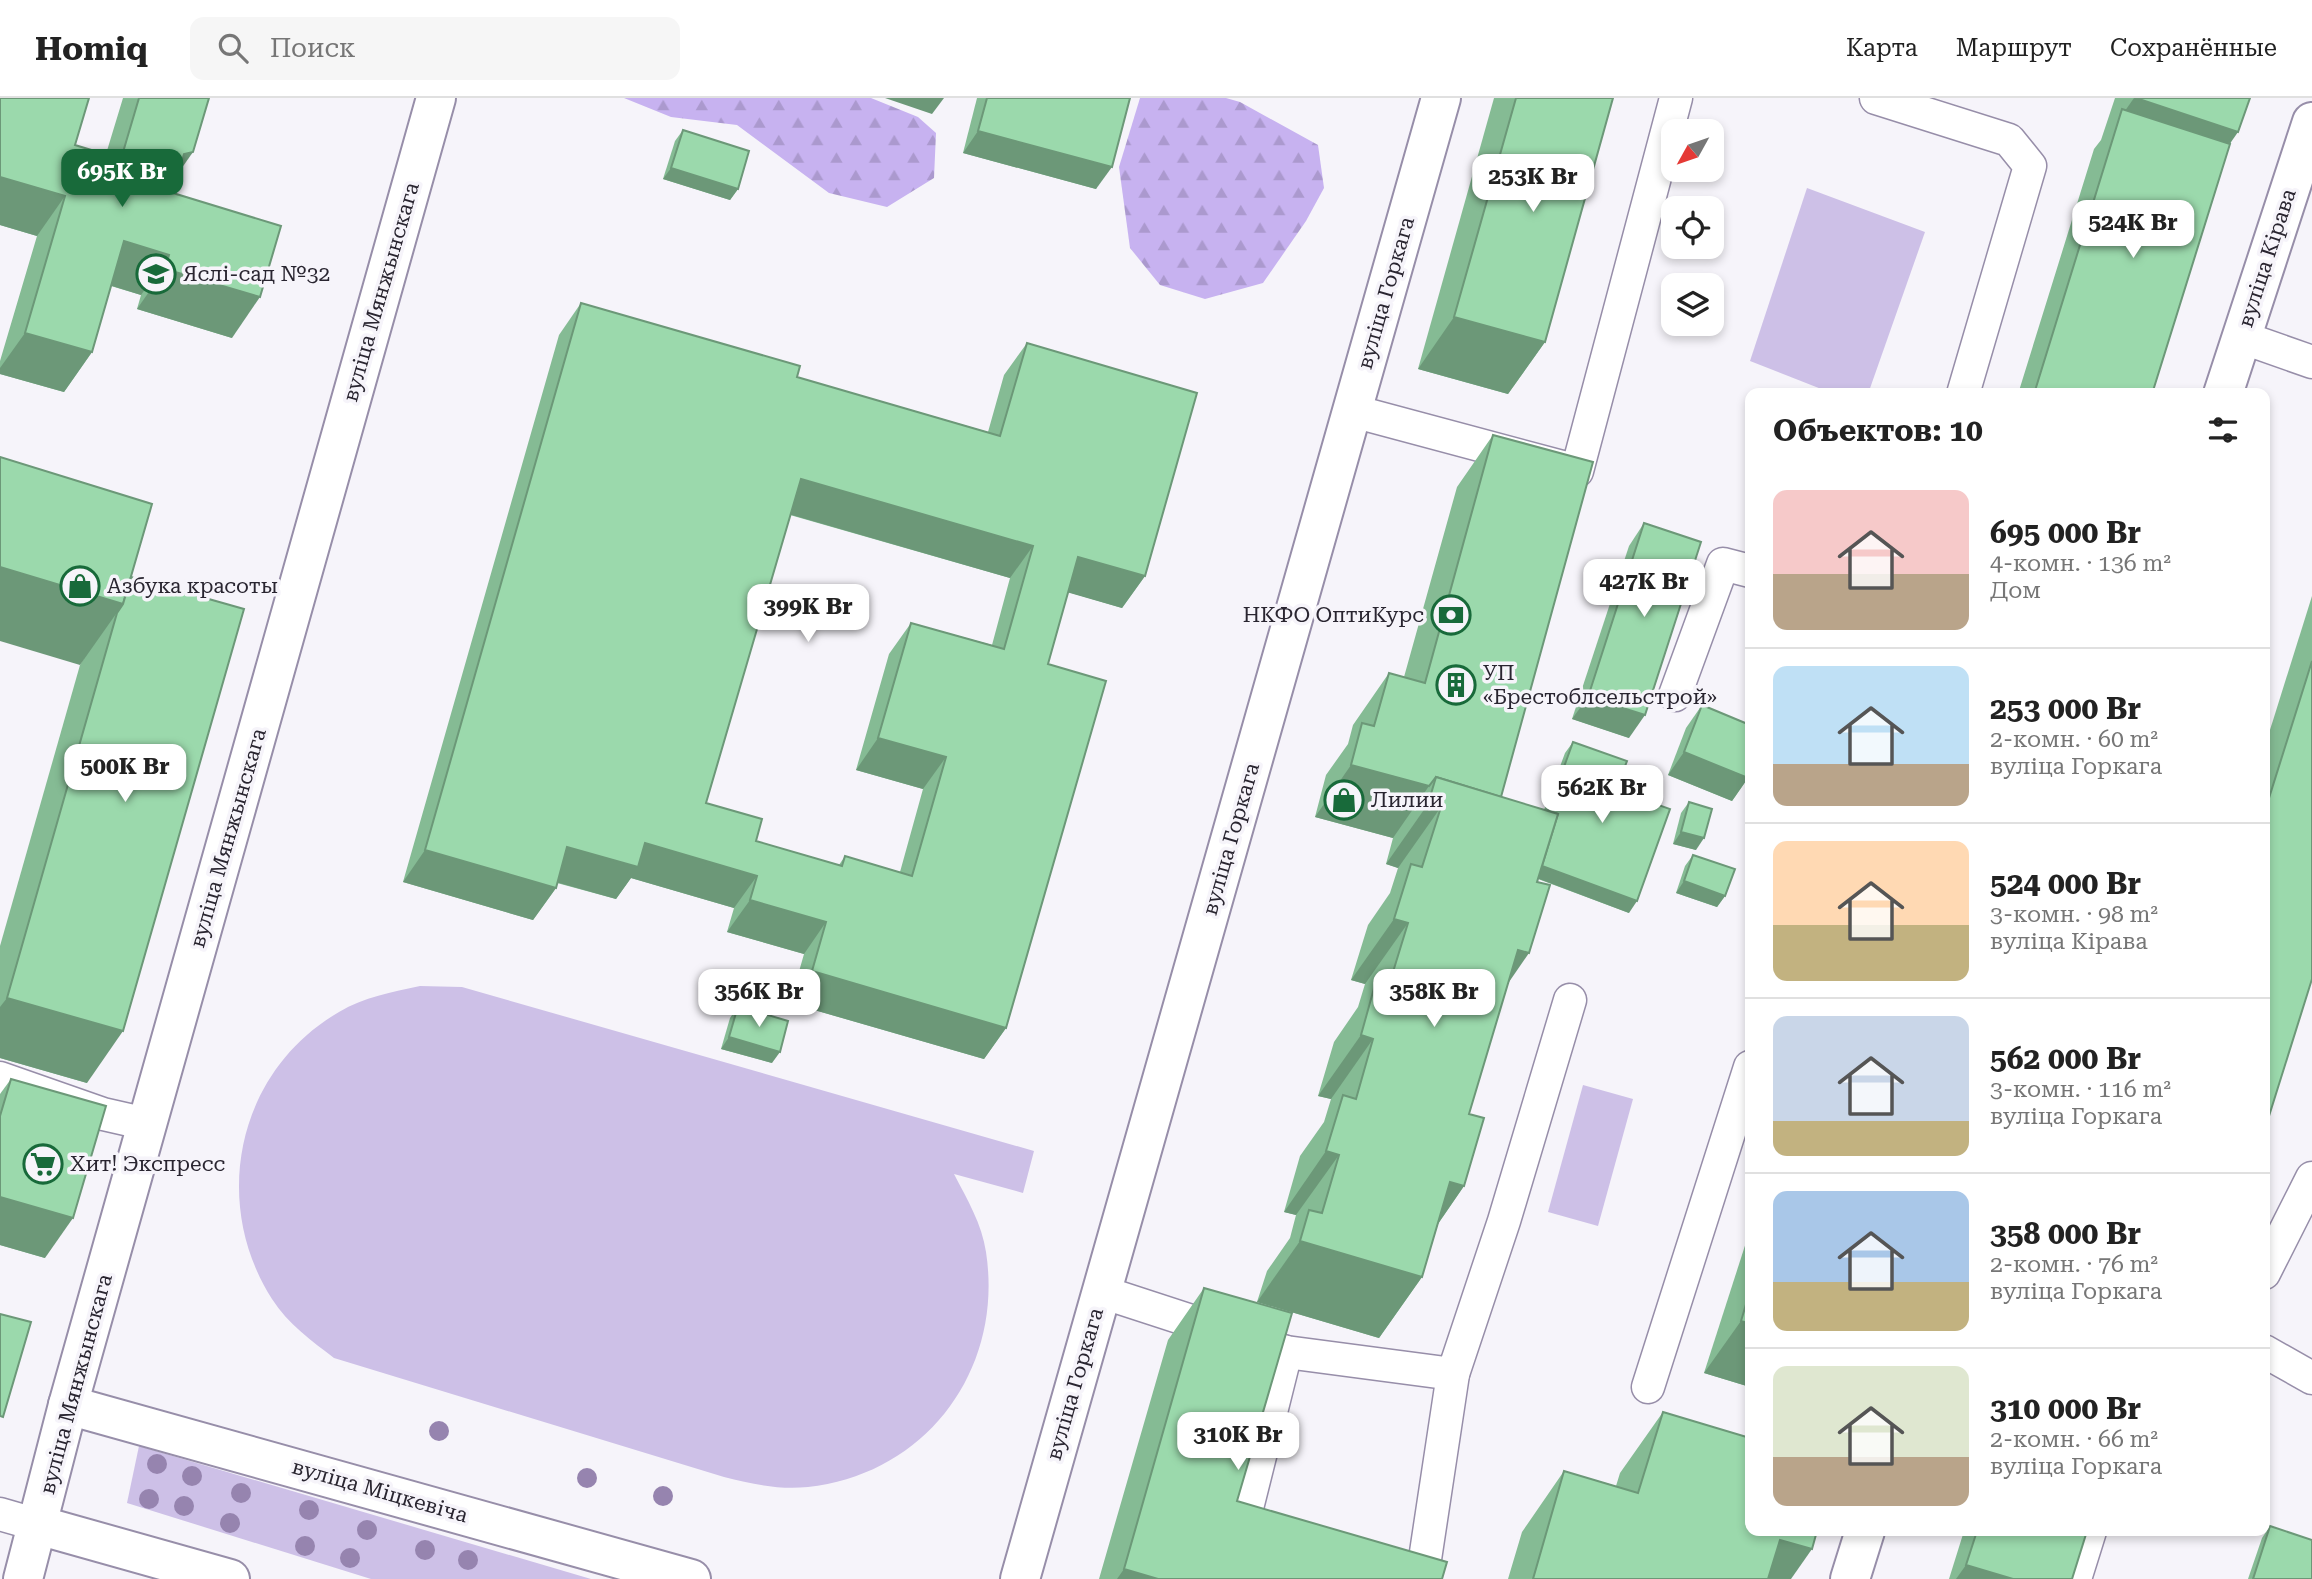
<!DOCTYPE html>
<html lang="ru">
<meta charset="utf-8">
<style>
body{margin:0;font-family:"Roboto Serif",serif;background:#f6f6f6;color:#222;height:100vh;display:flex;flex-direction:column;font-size:26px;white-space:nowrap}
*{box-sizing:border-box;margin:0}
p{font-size:23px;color:#767676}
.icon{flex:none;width:38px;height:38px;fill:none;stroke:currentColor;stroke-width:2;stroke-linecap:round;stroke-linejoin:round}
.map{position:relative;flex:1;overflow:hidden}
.drawer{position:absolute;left:1745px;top:290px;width:525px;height:1148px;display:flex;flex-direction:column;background:#fff;border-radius:14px;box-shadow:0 4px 10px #0003}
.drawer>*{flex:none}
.needle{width:46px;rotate:230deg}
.controls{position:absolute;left:1661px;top:21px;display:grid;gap:14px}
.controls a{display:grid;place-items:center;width:63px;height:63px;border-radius:14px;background:#fff;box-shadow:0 4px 10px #0003;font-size:35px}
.price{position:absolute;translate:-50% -60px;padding:0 16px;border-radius:14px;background:#fff;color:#222;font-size:23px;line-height:46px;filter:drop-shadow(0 2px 4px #0008)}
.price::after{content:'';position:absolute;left:50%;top:42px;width:21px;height:16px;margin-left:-10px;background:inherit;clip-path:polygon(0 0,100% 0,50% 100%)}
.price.active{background:#186a3a;color:#fff}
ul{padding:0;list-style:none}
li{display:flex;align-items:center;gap:21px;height:175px;padding:0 28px}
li+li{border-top:2px solid #e0e0e0}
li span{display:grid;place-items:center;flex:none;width:196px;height:140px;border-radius:14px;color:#555}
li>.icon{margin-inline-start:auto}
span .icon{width:84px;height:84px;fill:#fffc;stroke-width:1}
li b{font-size:30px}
h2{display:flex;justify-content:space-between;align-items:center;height:84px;padding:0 28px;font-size:30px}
header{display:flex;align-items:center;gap:42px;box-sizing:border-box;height:98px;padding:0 35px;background:#fff;border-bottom:2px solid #e0e0e0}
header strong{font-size:33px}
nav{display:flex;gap:38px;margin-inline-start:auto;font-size:24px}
.search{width:490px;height:63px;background:#f6f6f6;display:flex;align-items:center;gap:18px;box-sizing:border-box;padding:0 24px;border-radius:14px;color:#767676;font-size:26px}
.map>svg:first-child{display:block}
.green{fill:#cdc0e7}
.forest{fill:url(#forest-firs)}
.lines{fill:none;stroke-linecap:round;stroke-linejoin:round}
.service-casing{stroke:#978ea9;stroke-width:35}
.minor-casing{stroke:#978ea9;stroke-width:42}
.tertiary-casing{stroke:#978ea9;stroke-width:42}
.service{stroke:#fff;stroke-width:32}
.minor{stroke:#fff;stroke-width:38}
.tertiary{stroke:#fff;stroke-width:38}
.tree{fill:#9684af}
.wall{fill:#85bb94;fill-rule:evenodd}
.shaded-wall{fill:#6c9878}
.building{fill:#9bd9ac;stroke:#6c9878;stroke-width:2;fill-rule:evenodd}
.labels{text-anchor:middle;stroke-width:7;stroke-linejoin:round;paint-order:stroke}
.street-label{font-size:21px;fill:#292530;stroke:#f6f4fa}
.poi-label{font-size:21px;fill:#292530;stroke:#f6f4fa;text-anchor:start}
</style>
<header>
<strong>Homiq</strong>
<div class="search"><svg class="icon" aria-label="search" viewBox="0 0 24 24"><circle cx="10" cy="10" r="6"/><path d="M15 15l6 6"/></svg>Поиск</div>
<nav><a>Карта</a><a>Маршрут</a><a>Сохранённые</a></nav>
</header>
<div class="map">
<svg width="2312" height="1481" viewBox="0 0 2312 1481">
<defs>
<pattern id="forest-firs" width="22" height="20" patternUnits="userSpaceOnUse" patternTransform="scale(1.75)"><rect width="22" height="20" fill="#c7b2f0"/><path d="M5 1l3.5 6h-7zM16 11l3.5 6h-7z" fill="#ab99ce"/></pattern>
</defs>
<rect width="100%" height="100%" fill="#f6f4fa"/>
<g class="green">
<polygon points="1807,90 1925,134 1868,296 1834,296 1750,263"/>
<path d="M 420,888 L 462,889 L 1034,1053 L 1023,1095 L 954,1076 C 967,1101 982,1126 986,1154 C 1004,1271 927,1376 808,1389 C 779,1392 752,1386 724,1379 L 334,1260 C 312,1243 288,1226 272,1201 C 210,1104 237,973 339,914 C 364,899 392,894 420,888 Z"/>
<polygon points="1583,987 1633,1001 1598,1128 1548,1114"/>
<polygon points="139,1348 591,1481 371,1481 127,1405"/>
</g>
<g class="forest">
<polygon points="624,0 871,0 918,19 936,35 934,80 887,109 829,95 737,27 671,19"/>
<polygon points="1140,0 1226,0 1240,4 1318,47 1324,90 1306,123 1263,185 1205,201 1160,187 1130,150 1119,69"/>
</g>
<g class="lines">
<g class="service-casing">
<g id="service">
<polyline points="1876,0 2009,42 2030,68 1963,296"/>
<polyline points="2241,239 2312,264"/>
<polyline points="1353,313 1577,373 1676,0"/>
<polyline points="1675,597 1723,466 1750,473"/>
<polyline points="0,980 103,1016 147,1026"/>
<polyline points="2264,1175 2312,1080"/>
<polyline points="1102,1194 1286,1254 1453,1276 1504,1123 1570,902"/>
<polyline points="2264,1253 2312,1280"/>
<polyline points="1286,1254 1242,1430 1408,1481"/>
<polyline points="1648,1289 1750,969"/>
<polyline points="0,1416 38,1427"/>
<polyline points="1422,1481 1453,1276"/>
<polyline points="2075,1481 2090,1433"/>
</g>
</g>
<g class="minor-casing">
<g id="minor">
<polyline points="2223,296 2312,24"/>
<polyline points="68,1307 436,0"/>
<polyline points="1020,1481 1441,0"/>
<polyline points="1850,1481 1865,1433"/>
</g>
</g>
<g class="tertiary-casing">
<g id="tertiary">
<polyline points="38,1427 230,1481"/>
<polyline points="23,1481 68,1307 691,1481"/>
</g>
</g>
<use href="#service" class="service"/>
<use href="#minor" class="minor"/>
<use href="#tertiary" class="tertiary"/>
</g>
<g class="tree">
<circle cx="439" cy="1333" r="10"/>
<circle cx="157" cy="1366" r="10"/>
<circle cx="192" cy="1378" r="10"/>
<circle cx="587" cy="1380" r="10"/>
<circle cx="241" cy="1395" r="10"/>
<circle cx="663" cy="1398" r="10"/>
<circle cx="149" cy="1401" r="10"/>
<circle cx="184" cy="1408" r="10"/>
<circle cx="309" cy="1412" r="10"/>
<circle cx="230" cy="1425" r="10"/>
<circle cx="367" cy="1432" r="10"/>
<circle cx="305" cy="1448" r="10"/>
<circle cx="425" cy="1452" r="10"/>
<circle cx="350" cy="1460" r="10"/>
<circle cx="468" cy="1462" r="10"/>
</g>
<g class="wall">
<polygon points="0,0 75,47 106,56 123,0 209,0 179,73 173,95 232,240 137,211 141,197 111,188 92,254 64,294 0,276 0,263 37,138 0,127"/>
<polygon points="977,0 1130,0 1096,91 963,55"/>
<polygon points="1494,0 1613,0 1545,244 1508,296 1418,271"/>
<polygon points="2115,0 2250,0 2230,46 2152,296 2018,296 2094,51 2101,42"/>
<polygon points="683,32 738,91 730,102 663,81 675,43"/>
<path d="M 581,205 L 797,279 L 988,334 L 1004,277 L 1027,245 L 1145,478 L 1122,510 L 1068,494 L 1048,566 L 1006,930 L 984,961 L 790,905 L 804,856 L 727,834 L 734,810 L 631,780 L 616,801 L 557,785 L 556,790 L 533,822 L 403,784 L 559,237 ZM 790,417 L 1010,480 L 992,547 L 911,525 L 889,556 L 856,672 L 923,691 L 900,774 L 845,758 L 839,767 L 756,743 L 706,705 Z"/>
<polygon points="1493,337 1501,699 1544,712 1565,655 1573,644 1616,692 1629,815 1538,781 1469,1016 1464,1088 1438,1126 1422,1179 1379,1240 1257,1204 1267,1173 1290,1140 1296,1117 1284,1114 1300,1058 1324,1024 1331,1001 1318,998 1334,944 1358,909 1365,886 1351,882 1368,827 1390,795 1398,770 1386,766 1393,740 1315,719 1326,677 1348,646 1353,627 1389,575 1404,579 1457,389"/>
<polygon points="1644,425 1629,640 1572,621 1629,448"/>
<polygon points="131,479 87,985 0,960 0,848 80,567"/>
<polygon points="2312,498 2312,881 2264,1034 2264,651"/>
<polygon points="1702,607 1748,680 1732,703 1668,677 1686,630"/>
<polygon points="1689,704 1696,752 1673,746 1681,715"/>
<polygon points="1693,757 1725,798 1717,809 1676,795 1685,768"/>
<polygon points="738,908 772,965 721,951 730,920"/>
<polygon points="11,981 45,1160 0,1147 0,996"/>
<polygon points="1750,1132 1750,1289 1704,1275"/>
<polygon points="1204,1190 1237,1403 1442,1481 1099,1481 1168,1242"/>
<polygon points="1663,1314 1791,1481 1508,1481 1522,1434 1564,1373 1616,1388 1620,1375"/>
<polygon points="2270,1428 2312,1481 2248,1481 2262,1440"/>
<polygon points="1964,1433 2087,1433 2072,1481 1949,1481"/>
</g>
<g class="shaded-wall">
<polygon points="885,0 944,0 932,16"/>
<polygon points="2134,0 2136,0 2238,34 2202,86 2120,20"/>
<polygon points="978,33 1112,69 1096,91 963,55"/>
<polygon points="193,54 165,94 184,56"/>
<polygon points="671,70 738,91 730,102 663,81"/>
<polygon points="0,79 65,98 37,138 0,127"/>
<polygon points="124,143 169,157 141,197 96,183"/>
<polygon points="165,171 260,199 232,240 137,211"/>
<polygon points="1454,219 1545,244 1508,296 1418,271"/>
<polygon points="25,235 92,254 64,294 0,276 0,270"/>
<polygon points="801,381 1033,448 1010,480 778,413"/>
<polygon points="1078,459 1145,478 1122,510 1056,491"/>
<polygon points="0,469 123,506 80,567 0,543"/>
<polygon points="1588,599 1645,617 1629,640 1572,621"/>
<polygon points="878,640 946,659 923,691 856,672"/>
<polygon points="1684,654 1748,680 1732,703 1668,677"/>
<polygon points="1351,667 1429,688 1393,740 1315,719"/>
<polygon points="1428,706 1441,709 1398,770 1386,766"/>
<polygon points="1681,734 1704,740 1696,752 1673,746"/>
<polygon points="645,745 757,778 734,810 631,780 616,801 545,781 567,749"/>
<polygon points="425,752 556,790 533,822 403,784"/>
<polygon points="1529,763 1637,803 1629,815 1521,774"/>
<polygon points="1684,783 1725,798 1717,809 1676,795"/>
<polygon points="750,802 826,824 804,856 727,834"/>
<polygon points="1394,821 1408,825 1365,886 1351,882"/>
<polygon points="1518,852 1529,855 1487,916"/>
<polygon points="812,873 1006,930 984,961 790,905"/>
<polygon points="7,900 123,933 87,985 0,960 0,909"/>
<polygon points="1361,937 1373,941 1331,1001 1318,998"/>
<polygon points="729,939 780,954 772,965 721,951"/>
<polygon points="1326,1053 1339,1057 1296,1117 1284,1114"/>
<polygon points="1450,1084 1464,1088 1422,1149"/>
<polygon points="0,1099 73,1120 45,1160 0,1147"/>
<polygon points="1300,1143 1422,1179 1379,1240 1257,1204"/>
<polygon points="1741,1223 1750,1226 1750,1289 1704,1275"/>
<polygon points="1780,1442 1812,1451 1791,1481 1753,1481"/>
<polygon points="1966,1467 2013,1481 1956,1481"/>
<polygon points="1124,1471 1158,1481 1117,1481"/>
</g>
<g class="building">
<polygon points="0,0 89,0 75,47 121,61 139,0 209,0 193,54 184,56 173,95 281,128 260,199 165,171 169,157 124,143 92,254 25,235 65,98 0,79"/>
<polygon points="987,0 1130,0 1112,69 978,33"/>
<polygon points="1516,0 1613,0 1545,244 1454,219"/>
<polygon points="2136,0 2250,0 2238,34"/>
<polygon points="2122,11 2230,46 2152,296 2034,296"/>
<polygon points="683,32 749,53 738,91 671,70"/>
<path d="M 581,205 L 800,268 L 797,279 L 1000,338 L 1027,245 L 1197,295 L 1145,478 L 1078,459 L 1048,566 L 1106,583 L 1006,930 L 812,873 L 826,824 L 750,802 L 757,778 L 645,745 L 638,769 L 567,749 L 556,790 L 425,752 ZM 801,381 L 1033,448 L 1004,551 L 911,525 L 878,640 L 946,659 L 912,778 L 845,758 L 842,768 L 756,743 L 762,721 L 706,705 Z"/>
<polygon points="1493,337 1593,364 1501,699 1436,679 1429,688 1351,667 1362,625 1374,628 1389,575 1425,585"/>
<polygon points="0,359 152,406 123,506 0,469"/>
<polygon points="1644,425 1701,444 1645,617 1588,599"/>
<polygon points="131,479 244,511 123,933 7,900 117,515 123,506"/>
<polygon points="2312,563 2312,881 2264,1034 2264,716"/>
<polygon points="1702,607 1750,627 1750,675 1748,680 1684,654"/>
<polygon points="1573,644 1627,663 1616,692 1670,711 1637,803 1542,768 1558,716 1548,713"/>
<polygon points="1436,679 1558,716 1537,784 1550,787 1529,855 1518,852 1469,1016 1484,1020 1464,1088 1450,1084 1422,1179 1300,1143 1309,1112 1322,1115 1339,1057 1326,1053 1343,997 1356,1001 1373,941 1361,937 1376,883 1389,887 1408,825 1394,821 1411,766 1422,769 1441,709 1428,706"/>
<polygon points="1689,704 1712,711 1704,740 1681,734"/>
<polygon points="1693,757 1735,771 1725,798 1684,783"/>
<polygon points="738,908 788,923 780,954 729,939"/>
<polygon points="11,981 106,1008 73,1120 0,1099 0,1018"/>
<polygon points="1204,1190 1292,1215 1237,1403 1447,1464 1442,1481 1158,1481 1124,1471"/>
<polygon points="1750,1193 1750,1226 1741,1223"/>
<polygon points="0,1216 31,1224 3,1319 0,1318"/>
<polygon points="1663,1314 1750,1340 1750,1433 1817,1433 1812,1451 1780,1442 1768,1481 1533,1481 1564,1373 1638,1395"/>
<polygon points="2270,1428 2312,1442 2312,1481 2253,1481"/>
<polygon points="1977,1433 2087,1433 2072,1481 2013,1481 1966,1467"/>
</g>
<defs>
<g id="school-ring" transform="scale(2.0125)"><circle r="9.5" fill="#f6f4fa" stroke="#186a3a" stroke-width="1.5"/><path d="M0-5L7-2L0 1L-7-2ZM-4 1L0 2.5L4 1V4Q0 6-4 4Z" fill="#186a3a"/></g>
<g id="shop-ring" transform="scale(2.0125)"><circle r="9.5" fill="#f6f4fa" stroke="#186a3a" stroke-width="1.5"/><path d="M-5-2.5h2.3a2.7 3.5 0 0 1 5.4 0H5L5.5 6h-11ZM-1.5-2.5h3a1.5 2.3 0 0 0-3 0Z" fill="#186a3a"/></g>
<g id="bank-ring" transform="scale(2.0125)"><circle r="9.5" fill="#f6f4fa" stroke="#186a3a" stroke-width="1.5"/><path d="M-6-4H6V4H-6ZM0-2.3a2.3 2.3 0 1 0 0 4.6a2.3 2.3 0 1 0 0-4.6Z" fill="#186a3a"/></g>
<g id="building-ring" transform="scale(2.0125)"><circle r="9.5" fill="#f6f4fa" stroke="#186a3a" stroke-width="1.5"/><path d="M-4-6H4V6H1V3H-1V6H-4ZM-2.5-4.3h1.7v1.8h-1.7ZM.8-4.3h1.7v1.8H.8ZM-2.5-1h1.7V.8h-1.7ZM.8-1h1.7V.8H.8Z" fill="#186a3a"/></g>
<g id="supermarket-ring" transform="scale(2.0125)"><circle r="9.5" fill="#f6f4fa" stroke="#186a3a" stroke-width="1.5"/><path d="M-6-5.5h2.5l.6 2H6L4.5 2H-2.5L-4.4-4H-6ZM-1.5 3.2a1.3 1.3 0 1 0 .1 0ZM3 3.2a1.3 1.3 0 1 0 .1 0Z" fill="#186a3a"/></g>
</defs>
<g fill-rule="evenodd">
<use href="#school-ring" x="156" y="176"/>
<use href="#shop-ring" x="80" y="488"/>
<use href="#bank-ring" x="1451" y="517"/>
<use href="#building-ring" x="1456" y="587"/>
<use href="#shop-ring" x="1344" y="702"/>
<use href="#supermarket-ring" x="43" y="1066"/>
</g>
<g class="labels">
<g class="street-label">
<text transform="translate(2267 160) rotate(-72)" y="7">вуліца Кірава</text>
<text transform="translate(381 194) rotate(-74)" y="7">вуліца Мянжынскага</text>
<text transform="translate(1386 195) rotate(-74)" y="7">вуліца Горкага</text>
<text transform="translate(228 740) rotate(-74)" y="7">вуліца Мянжынскага</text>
<text transform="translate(1231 741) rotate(-74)" y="7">вуліца Горкага</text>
<text transform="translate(76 1286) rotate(-75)" y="7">вуліца Мянжынскага</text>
<text transform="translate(1075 1286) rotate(-74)" y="7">вуліца Горкага</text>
<text transform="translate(380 1393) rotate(16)" y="7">вуліца Міцкевіча</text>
</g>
<g class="poi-label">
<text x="183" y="183">Яслі-сад №32</text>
<text x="107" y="495">Азбука красоты</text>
<text x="1424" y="524" text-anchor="end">НКФО ОптиКурс</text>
<text x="1483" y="582">УП<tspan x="1483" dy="24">«Брестоблсельстрой»</tspan></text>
<text x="1371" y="709">Лилии</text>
<text x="70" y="1073">Хит! Экспресс</text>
</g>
</g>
</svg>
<div class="controls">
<a><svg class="needle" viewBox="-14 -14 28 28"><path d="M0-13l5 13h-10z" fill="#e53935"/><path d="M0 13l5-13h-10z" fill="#767676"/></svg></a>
<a><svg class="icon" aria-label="locate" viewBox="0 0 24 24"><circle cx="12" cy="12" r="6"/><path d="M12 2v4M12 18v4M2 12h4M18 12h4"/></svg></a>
<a><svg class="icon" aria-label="layers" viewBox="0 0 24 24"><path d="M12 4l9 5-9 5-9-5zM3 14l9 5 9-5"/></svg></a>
</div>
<b class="price active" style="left:122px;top:111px">695K Br</b>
<b class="price" style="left:1533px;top:116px">253K Br</b>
<b class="price" style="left:2133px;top:162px">524K Br</b>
<b class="price" style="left:1644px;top:521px">427K Br</b>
<b class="price" style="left:808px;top:546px">399K Br</b>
<b class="price" style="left:125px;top:706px">500K Br</b>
<b class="price" style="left:1602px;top:727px">562K Br</b>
<b class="price" style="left:759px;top:931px">356K Br</b>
<b class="price" style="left:1434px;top:931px">358K Br</b>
<b class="price" style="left:1238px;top:1374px">310K Br</b>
<section class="drawer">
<h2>Объектов: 10<svg class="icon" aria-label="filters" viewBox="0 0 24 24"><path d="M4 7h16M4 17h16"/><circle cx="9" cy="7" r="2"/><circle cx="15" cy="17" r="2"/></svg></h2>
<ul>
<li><span style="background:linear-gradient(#f6c9c9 60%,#b9a48a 0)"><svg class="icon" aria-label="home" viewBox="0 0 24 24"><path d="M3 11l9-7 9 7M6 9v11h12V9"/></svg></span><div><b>695 000 Br</b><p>4-комн. · 136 m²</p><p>Дом</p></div></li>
<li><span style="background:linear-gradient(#bfe0f5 70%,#b9a48a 0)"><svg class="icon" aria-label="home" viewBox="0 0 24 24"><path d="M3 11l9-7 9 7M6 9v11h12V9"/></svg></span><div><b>253 000 Br</b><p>2-комн. · 60 m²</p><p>вуліца Горкага</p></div></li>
<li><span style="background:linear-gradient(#ffd9b3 60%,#c2b280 0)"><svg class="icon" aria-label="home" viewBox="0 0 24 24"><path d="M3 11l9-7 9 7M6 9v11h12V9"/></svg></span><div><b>524 000 Br</b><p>3-комн. · 98 m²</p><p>вуліца Кірава</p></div></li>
<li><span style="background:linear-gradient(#c9d6e8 75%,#c2b280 0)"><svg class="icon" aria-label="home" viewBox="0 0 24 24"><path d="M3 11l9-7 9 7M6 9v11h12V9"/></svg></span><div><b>562 000 Br</b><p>3-комн. · 116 m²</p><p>вуліца Горкага</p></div></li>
<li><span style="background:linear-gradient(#a9c7e8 65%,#c2b280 0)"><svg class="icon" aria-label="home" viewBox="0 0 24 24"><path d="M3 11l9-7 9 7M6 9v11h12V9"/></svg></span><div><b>358 000 Br</b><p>2-комн. · 76 m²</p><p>вуліца Горкага</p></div></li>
<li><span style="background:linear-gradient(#dfe7d0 65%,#b9a48a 0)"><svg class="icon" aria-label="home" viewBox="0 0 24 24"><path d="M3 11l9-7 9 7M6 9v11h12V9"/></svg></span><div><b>310 000 Br</b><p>2-комн. · 66 m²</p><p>вуліца Горкага</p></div></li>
</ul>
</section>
</div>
